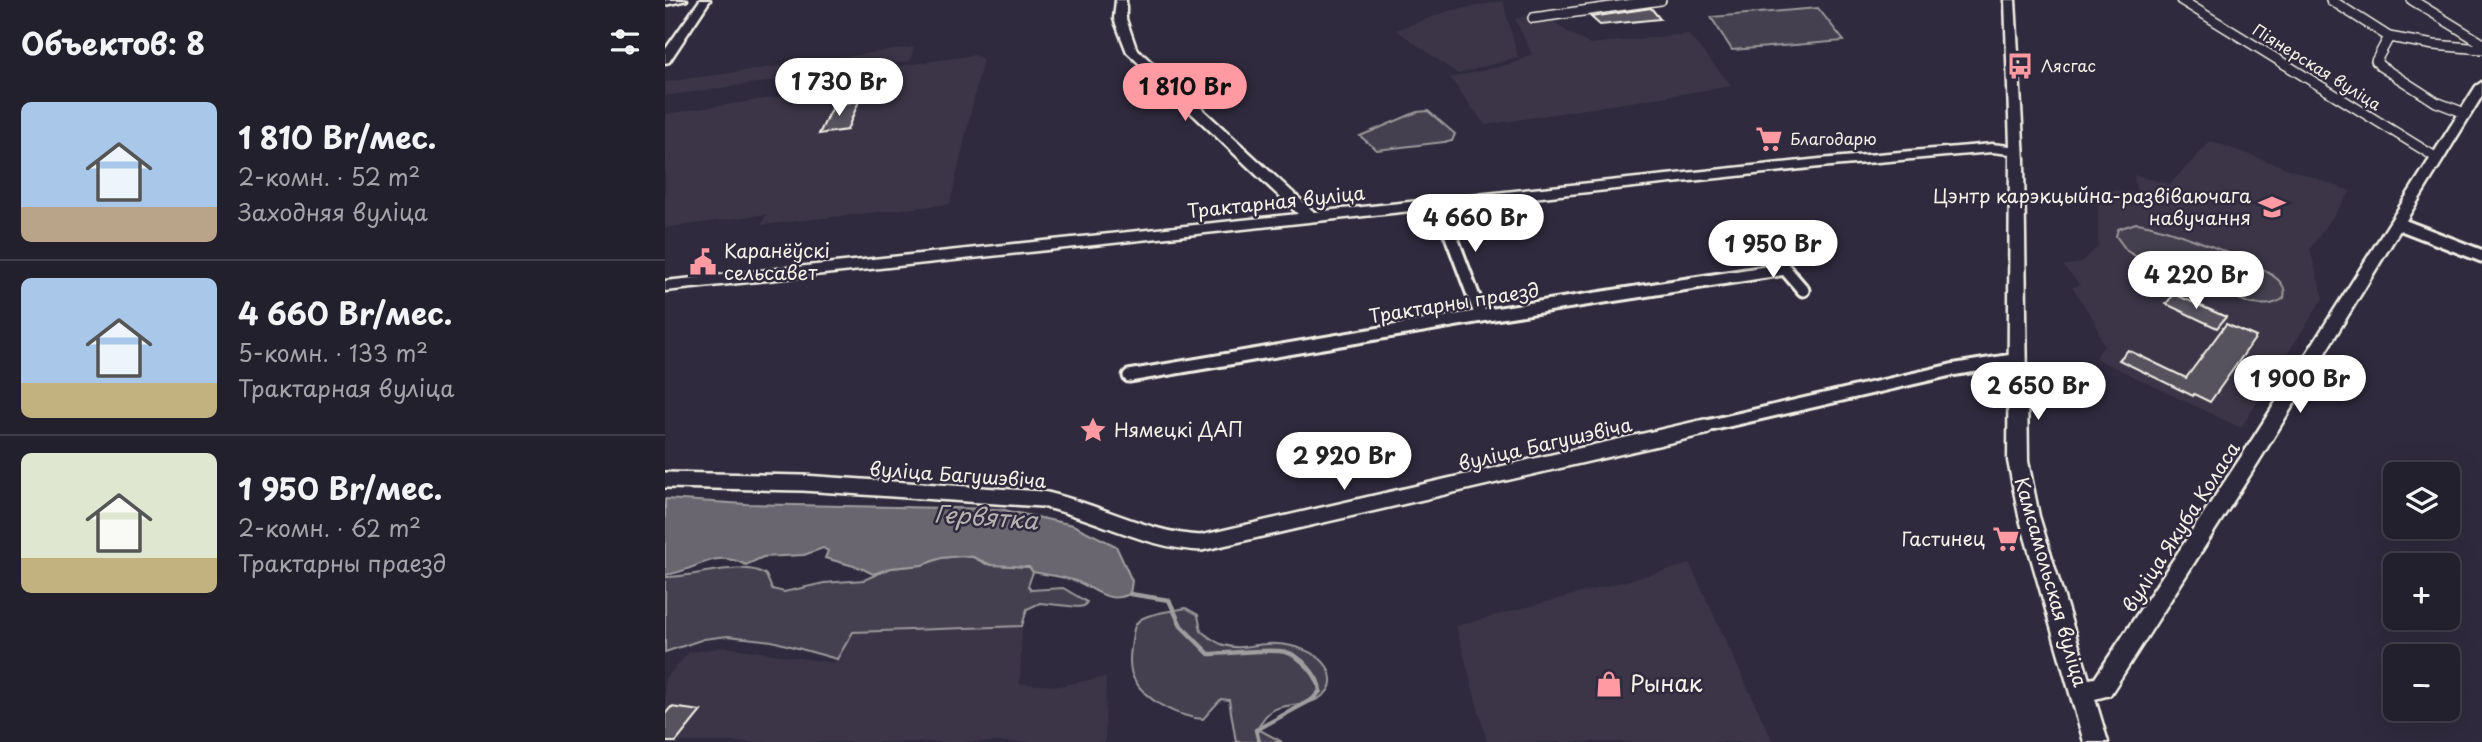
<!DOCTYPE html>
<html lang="ru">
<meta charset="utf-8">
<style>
body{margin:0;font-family:"Playpen Sans",sans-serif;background:#2b2836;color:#f1f3f6;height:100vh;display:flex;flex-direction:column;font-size:26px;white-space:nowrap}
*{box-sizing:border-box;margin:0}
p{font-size:23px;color:#a3a3aa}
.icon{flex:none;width:38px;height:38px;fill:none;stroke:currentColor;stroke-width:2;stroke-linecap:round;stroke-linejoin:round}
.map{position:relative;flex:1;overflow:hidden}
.details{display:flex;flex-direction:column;background:#23202e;width:665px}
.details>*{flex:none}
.controls{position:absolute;left:1718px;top:462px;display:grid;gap:14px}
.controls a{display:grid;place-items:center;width:77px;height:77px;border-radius:10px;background:#23202e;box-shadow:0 7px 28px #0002,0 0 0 2px #403e4a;font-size:35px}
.price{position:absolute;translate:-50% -60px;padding:0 16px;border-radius:24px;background:#fff;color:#222;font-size:23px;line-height:46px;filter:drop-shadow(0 2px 4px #0008)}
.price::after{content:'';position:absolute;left:50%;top:42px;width:21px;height:16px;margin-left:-10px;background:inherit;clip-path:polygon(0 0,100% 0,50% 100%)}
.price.on{background:#ff9aa2;color:#111}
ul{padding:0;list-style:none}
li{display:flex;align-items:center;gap:21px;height:175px;padding:0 21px}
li+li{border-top:2px solid #403e4a}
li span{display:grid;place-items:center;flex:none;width:196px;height:140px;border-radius:10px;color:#555}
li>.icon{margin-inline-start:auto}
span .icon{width:84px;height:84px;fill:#fffc;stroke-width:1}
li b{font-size:30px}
h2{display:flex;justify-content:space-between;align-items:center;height:84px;padding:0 21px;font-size:30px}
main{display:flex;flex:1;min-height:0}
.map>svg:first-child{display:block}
.built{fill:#3b3647}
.green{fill:#454050;stroke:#9c989c;stroke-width:2}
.water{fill:#6a6670;stroke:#a19ea0;stroke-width:2}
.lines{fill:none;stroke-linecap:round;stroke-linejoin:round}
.stream{stroke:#a19ea0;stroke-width:4.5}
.building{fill:#56525f;stroke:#f4f1e8;stroke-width:2}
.street-far2-casing{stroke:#f4f1e8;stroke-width:12}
.street-far1-casing{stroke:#f4f1e8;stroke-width:17}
.street-casing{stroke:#f4f1e8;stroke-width:20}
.secondary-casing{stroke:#f4f1e8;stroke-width:5}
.street-far2{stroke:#2f2a3d;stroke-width:9}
.street-far1{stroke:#2f2a3d;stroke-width:11}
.street{stroke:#2f2a3d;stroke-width:15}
.secondary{fill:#2f2a3d;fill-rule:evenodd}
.labels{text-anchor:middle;stroke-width:5;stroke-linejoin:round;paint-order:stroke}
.far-poi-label{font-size:16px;fill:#f4f1e8;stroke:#2f2a3d;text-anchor:start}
.far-street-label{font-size:16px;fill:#f4f1e8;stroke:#2f2a3d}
.poi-label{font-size:19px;fill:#f4f1e8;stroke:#2f2a3d;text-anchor:end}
.street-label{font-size:19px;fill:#f4f1e8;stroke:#2f2a3d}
.near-poi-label{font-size:23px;fill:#f4f1e8;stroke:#2f2a3d;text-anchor:start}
.near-water-label{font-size:24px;font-style:italic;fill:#b6b2b2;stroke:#2f2a3d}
</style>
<main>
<section class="details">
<h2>Объектов: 8<svg class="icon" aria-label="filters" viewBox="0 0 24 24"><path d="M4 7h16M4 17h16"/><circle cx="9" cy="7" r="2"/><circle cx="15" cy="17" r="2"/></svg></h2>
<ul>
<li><span style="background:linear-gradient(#a9c7e8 75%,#b9a48a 0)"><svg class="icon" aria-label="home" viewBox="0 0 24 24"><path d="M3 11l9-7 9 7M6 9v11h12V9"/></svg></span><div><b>1 810 Br/мес.</b><p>2-комн. · 52 m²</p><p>Заходняя вуліца</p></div></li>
<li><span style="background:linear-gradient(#a9c7e8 75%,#c2b280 0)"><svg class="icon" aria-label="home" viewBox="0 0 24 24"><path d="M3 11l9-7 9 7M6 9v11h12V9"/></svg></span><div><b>4 660 Br/мес.</b><p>5-комн. · 133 m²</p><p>Трактарная вуліца</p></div></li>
<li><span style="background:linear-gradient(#dfe7d0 75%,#c2b280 0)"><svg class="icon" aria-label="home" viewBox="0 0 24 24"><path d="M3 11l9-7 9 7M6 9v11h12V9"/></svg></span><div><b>1 950 Br/мес.</b><p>2-комн. · 62 m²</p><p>Трактарны праезд</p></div></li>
</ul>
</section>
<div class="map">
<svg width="1817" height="742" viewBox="0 0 1817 742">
<rect width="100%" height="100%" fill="#2f2a3d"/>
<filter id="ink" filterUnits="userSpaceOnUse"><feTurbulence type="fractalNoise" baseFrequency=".0143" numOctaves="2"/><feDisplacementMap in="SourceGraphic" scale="14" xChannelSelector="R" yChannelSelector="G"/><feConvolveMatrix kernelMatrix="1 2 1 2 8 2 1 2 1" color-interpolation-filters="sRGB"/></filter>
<g filter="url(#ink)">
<g class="built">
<polygon points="838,1 853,57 793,74 731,30 783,11"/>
<polygon points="878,12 901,31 924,44 1023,34 1067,86 820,125 785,78 846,64 867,54 850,19"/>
<polygon points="249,47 245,61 0,96 0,82"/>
<polygon points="309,55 318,59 285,204 96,225 102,214 0,228 0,114 127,95 124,103 166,97 171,87 182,85 188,73"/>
<polygon points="1546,141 1686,191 1645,249 1658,298 1576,428 1430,358 1439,346 1429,320 1407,287 1415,285 1398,266 1415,263 1433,247 1433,188 1472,193 1469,175 1505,184"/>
<polygon points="1025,564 1108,742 822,742 791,626"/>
<polygon points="357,626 355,684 394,686 441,677 440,742 0,742 0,679 24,652 61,647 170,663 188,632"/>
</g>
<g class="green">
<polygon points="1153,8 1179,41 1067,50 1046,17"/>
<polygon points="763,111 790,134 787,141 712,150 695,136 752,112"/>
<path d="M 1471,223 C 1496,225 1602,264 1616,283 C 1620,288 1620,292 1619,298 C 1608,306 1599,305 1586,304 L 1474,258 L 1462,251 L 1451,236 L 1453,229 Z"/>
<path d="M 295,556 L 308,557 L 321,564 L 364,567 L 368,572 L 363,586 L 366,590 L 398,588 L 422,602 L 419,606 L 413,607 L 375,603 L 362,609 L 357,626 L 188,632 L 172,659 L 107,641 L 63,636 L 39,639 L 0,652 L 0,577 C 26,578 80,559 101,575 L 107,589 L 119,592 L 159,583 L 199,580 L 226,568 L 257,565 L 276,558 Z"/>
<path d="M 521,608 L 533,615 L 536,631 C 543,636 551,643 559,645 C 574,650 586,645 601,644 C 623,642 664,652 666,679 C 667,687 662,693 656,697 C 635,712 606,695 593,729 L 617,742 L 571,742 L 564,700 L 556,699 L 538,719 C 514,717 481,702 469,679 C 463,668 465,653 467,641 C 468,632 469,622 478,618 C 490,612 508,611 521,608 Z"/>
</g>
<path class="water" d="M 0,499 L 81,504 L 335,509 L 408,525 L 451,546 L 467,581 L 465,594 C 442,604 433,590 413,582 C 399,576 382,575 368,572 L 364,567 L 326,565 L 308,557 L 295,556 L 276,558 L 257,565 L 226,568 L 208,574 L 196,568 L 160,558 L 163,551 L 158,548 L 139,555 L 98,557 L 81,565 C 47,548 33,571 0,575 Z"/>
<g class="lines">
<path class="stream" d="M 465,594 L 504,600 L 516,626 L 544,654 C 563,654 603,648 621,652 C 636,656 654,676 655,691 L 648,699 L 591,730 L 594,742"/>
</g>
<g class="building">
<polygon points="986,8 995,19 935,25 926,17"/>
<polygon points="194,101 182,130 154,134 168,105"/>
<polygon points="1509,294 1561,317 1552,328 1501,304"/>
<polygon points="1561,324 1591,337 1545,402 1529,394 1528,396 1454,360 1463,350 1521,378"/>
<polygon points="6,707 36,711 11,742 0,742 0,714"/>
</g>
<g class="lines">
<g class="street-far2-casing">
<g id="street-far2">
<polyline points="1516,0 1772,158"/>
<polyline points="1666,0 1724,37 1769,45 1817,49"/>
<polyline points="1747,0 1817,43"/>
<polyline points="868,18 996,0"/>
<polyline points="1724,37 1711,61 1715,66 1771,102 1800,113"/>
</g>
</g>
<g class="street-far1-casing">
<g id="street-far1">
<polyline points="774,204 816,316"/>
<polyline points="1732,223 1817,256"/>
<polyline points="1110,250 1120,269 1138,290"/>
<polyline points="464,376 816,316 1120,269"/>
<polyline points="1033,428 1286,370 1354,359"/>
</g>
</g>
<g class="street-casing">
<path id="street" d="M 0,480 L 138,483 L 377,499 C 431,510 482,541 536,543 L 1040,427"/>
</g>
<g class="secondary-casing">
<g id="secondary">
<polygon points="0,0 22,0 0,5"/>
<polygon points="35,0 45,0 4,62 0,63 0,50"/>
<polygon points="451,0 461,0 461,19 471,48 649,212 1155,159 1327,144 1345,146 1340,0 1350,0 1359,160 1363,461 1374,516 1424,679 1430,678 1580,451 1811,86 1817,82 1817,96 1594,461 1445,695 1430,699 1443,742 1419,742 1354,516 1343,461 1345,154 1327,152 1155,167 0,291 0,281 633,214 462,52 449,19"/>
</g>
</g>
<use href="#street-far2" class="street-far2"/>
<use href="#street-far1" class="street-far1"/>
<use href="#street" class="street"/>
<use href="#secondary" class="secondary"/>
</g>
</g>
<defs>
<g id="bus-bare" transform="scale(2.1)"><path d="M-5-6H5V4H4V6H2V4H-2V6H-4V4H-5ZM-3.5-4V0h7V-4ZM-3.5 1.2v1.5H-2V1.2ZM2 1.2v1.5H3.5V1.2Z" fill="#ff9aa2" stroke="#2f2a3d" stroke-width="2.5" paint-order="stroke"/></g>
<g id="supermarket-bare" transform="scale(2.1)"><path d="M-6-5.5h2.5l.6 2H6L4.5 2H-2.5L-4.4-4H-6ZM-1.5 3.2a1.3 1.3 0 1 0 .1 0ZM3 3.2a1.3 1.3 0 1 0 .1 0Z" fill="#ff9aa2" stroke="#2f2a3d" stroke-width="2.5" paint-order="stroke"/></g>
<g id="school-bare" transform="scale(2.1)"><path d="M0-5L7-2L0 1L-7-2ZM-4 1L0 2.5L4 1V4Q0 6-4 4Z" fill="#ff9aa2" stroke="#2f2a3d" stroke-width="2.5" paint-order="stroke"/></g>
<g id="civic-bare" transform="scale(2.1)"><path d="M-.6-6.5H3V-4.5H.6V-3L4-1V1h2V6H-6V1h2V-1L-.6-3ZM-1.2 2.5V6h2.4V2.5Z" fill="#ff9aa2" stroke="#2f2a3d" stroke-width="2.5" paint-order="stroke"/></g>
<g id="sight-bare" transform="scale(2.1)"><path d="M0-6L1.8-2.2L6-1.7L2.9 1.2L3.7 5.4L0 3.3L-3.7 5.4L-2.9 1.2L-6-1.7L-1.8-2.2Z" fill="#ff9aa2" stroke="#2f2a3d" stroke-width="2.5" paint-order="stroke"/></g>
<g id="shop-bare" transform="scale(2.1)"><path d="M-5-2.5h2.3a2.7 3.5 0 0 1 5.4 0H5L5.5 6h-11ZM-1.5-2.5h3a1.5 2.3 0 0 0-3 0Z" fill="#ff9aa2" stroke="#2f2a3d" stroke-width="2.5" paint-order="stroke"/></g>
</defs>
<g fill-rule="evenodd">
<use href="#bus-bare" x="1355" y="66"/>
<use href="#supermarket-bare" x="1104" y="139"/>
<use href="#school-bare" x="1607" y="207"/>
<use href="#civic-bare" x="38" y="262"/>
<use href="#sight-bare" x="428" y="430"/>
<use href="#supermarket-bare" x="1341" y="539"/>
<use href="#shop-bare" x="944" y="684"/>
</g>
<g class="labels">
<g class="far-poi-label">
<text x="1376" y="72">Лясгас</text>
<text x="1125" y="145">Благодарю</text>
</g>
<g class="far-street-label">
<text transform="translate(1652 67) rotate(32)" y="6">Піянерская вуліца</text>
</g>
<g class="poi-label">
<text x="1586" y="203">Цэнтр карэкцыйна-развіваючага<tspan x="1586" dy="22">навучання</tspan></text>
<text x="59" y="258" text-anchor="start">Каранёўскі<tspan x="59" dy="22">сельсавет</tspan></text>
<text x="449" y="437" text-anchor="start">Нямецкі ДАП</text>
<text x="1320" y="546">Гастинец</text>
</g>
<g class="street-label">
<text transform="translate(611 202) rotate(-6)" y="7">Трактарная вуліца</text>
<text transform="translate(789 303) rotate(-9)" y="7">Трактарны праезд</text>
<text transform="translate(880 444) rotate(-13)" y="7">вуліца Багушэвіча</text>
<text transform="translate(293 475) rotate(4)" y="7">вуліца Багушэвіча</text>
<text transform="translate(1516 527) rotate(-57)" y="7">вуліца Якуба Коласа</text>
<text transform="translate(1386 582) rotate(74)" y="7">Камсамольская вуліца</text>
</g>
<g class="near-poi-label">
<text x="965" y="692">Рынак</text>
</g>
<g class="near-water-label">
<text transform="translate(321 518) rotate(4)" y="8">Гервятка</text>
</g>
</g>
</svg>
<div class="controls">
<a><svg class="icon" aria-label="layers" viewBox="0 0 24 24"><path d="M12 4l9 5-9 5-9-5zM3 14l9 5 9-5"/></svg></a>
<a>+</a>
<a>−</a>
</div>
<b class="price" style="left:174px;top:118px">1 730 Br</b>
<b class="price on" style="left:520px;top:123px">1 810 Br</b>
<b class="price" style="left:810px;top:254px">4 660 Br</b>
<b class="price" style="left:1108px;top:280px">1 950 Br</b>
<b class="price" style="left:1531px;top:311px">4 220 Br</b>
<b class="price" style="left:1635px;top:415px">1 900 Br</b>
<b class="price" style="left:1373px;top:422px">2 650 Br</b>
<b class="price" style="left:679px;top:492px">2 920 Br</b>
</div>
</main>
